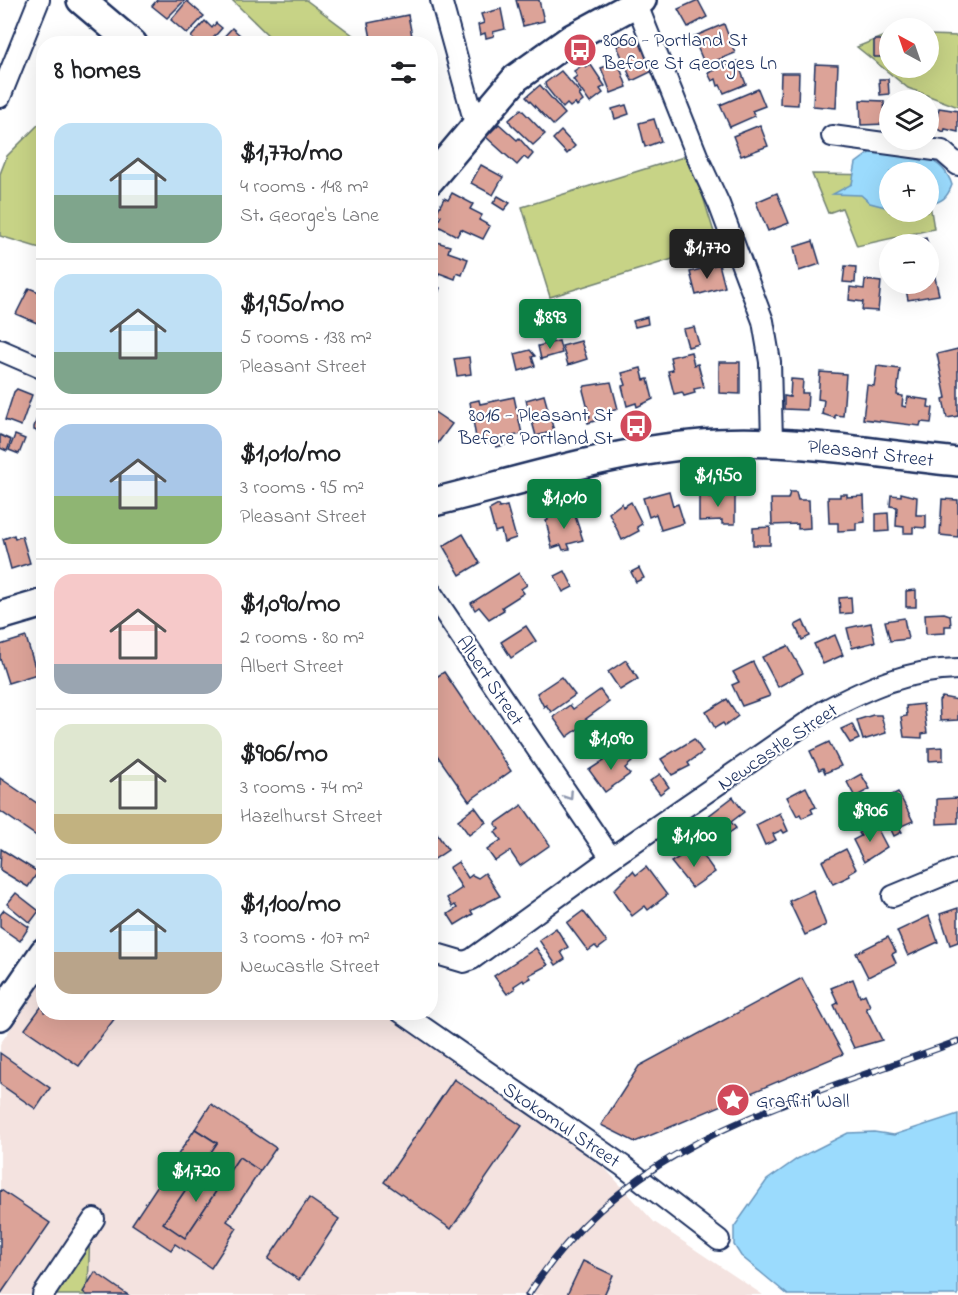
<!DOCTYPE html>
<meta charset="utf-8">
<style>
body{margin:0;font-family:"Indie Flower",sans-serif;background:#f2f2f2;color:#202124;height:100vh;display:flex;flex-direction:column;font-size:22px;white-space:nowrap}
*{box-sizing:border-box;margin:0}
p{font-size:20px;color:#757577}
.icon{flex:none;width:33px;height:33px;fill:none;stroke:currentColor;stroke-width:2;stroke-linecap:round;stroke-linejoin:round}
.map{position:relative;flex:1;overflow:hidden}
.panel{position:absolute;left:36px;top:36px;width:402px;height:984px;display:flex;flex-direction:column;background:#fff;border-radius:24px;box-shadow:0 6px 24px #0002}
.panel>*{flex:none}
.needle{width:39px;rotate:320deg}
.controls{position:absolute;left:879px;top:18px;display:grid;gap:12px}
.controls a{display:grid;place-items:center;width:60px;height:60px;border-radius:50%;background:#fff;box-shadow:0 6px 24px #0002;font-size:30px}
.price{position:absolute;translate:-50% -51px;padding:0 14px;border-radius:6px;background:#0b8043;color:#fff;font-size:20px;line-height:39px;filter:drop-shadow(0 2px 3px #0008)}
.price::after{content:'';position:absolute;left:50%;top:36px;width:18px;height:14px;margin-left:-9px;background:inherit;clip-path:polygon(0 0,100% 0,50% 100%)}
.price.current{background:#222;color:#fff}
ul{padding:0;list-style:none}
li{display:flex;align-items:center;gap:18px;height:150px;padding:0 18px}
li+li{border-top:2px solid #e0e0e0}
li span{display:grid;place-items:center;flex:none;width:168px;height:120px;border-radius:18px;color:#555}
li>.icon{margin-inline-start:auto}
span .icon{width:72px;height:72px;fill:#fffc;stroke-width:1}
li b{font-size:26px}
h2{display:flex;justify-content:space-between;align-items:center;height:72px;padding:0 18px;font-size:26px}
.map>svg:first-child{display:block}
.built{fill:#f4e3e0}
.green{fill:#c7d386;stroke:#718172;stroke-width:1.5}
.water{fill:#9bdbfd;stroke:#6896bd;stroke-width:1.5}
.building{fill:#dca398;stroke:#1b2f5e;stroke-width:1.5}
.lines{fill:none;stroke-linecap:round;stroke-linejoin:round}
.street-casing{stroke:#1b2f5e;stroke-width:24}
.secondary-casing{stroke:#1b2f5e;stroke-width:32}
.street{stroke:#fff;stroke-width:20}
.secondary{stroke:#fff;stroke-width:27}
.rail-casing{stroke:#1b2f5e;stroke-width:7}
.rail{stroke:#fff;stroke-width:4.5;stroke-dasharray:14;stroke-linecap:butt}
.oneway{stroke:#8d97ae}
.labels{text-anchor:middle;stroke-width:4.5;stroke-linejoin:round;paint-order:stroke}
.poi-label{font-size:20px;fill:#1b2f5e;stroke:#fff;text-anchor:start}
.street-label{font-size:20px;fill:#1b2f5e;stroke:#fff}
</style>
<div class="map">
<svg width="958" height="1295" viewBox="0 0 958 1295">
<rect width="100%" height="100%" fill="#fff"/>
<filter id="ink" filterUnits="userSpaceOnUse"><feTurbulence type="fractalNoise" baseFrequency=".0167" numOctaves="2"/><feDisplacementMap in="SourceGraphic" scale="12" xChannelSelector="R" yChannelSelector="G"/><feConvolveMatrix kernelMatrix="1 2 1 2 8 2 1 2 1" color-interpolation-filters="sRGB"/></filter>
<g filter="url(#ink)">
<polygon class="built" points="43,982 44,1012 387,1013 600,1163 654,1222 763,1295 88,1295 90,1226 52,1295 0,1295 0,1044"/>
<g class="green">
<polygon points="232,0 306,0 354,36 349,43 276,43"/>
<polygon points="889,34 890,68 928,68 929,35 958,36 958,107 908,88 857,47"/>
<polygon points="42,121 44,121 43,249 0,236 0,174 7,156"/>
<polygon points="690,155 718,245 550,297 522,207"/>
<polygon points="812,174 889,175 890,212 928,212 929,198 934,229 857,246 842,208 828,213"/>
<polygon points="90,1224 88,1295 52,1295"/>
</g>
<g class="water">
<path d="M 872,151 C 903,154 941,150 952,185 C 947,198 942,202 929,204 L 928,172 L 890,172 L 889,208 L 870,203 L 861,195 L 833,194 L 852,184 L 856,163 Z"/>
<polygon points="958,1114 958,1295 788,1295 741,1256 734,1245 734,1227 767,1180 797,1159 848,1133 874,1132 894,1135"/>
</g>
<g class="building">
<polygon points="157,0 185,0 167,18 152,6"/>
<polygon points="516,0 539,0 544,21 523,26"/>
<polygon points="698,0 707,17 688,27 678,9"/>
<polygon points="187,1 204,16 187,34 171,20"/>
<polygon points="501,9 505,29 493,32 494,36 486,38 485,33 480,35 478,25 484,23 481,14"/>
<polygon points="408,15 412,36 372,44 368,23"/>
<polygon points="205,21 212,28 216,23 222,28 208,44 198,44 191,37"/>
<polygon points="724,24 735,53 705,65 693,37"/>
<polygon points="232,28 240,35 234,41 236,44 217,44"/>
<polygon points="638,37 653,71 632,81 617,46"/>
<polygon points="874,40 884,40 883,57 874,57"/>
<polygon points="737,61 746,84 724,93 720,85 718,86 716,79 712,81 708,73"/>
<polygon points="618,62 627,87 611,93 601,68"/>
<polygon points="584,64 586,68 591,65 605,86 600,89 603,93 590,103 573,79 577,76 574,71"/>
<polygon points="815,64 838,65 836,108 813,106"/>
<polygon points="561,71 581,94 579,95 583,101 577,106 575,103 570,107 567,104 563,108 546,87 545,83"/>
<polygon points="781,73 799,73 798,105 780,104"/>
<polygon points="879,79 888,79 889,94 880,95"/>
<polygon points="540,85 565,114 553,125 526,97"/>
<polygon points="758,89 765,106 752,111 755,116 730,127 720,105"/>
<polygon points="860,100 884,101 885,124 861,125"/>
<polygon points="626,105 629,114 615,119 612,109"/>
<polygon points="939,108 958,111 958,132 945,129 944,132 935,128"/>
<polygon points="521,109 545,134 533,145 511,124 509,120"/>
<polygon points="654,119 661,141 645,147 639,123"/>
<polygon points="499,124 517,140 519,138 533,154 528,160 524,157 517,165 486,137"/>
<polygon points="760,125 768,146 741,156 733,136"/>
<polygon points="561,131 575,146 567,154 553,139"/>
<polygon points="481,165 503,177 493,195 471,183"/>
<polygon points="452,193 473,204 470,209 482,215 479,220 490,226 483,239 461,229 457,236 436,225 441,216 436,214 444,198 448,200"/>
<polygon points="777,193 789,223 768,231 756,202"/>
<polygon points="498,196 510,203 504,210 493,203"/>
<polygon points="926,238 928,244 896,244"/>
<polygon points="430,240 450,246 448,252 468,259 462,275 457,273 455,279 439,273 437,279 430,277"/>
<polygon points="813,241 820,264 799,271 794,247"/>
<polygon points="719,264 725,287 696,295 690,272"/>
<polygon points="845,266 856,267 855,283 843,282"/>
<polygon points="934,273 939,295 908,300 905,284 928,284 928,274"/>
<polygon points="865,280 881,282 878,311 862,310 863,302 849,300 850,287 864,289"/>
<polygon points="430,285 440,288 431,313 430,313"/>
<polygon points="29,288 44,294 44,308 37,323 16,314"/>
<polygon points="647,317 648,324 635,327 633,321"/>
<polygon points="694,327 699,344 688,347 683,329"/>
<polygon points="559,341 562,353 541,359 538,346"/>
<polygon points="581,341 587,359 568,365 562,346"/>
<polygon points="958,349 958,416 947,418 943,399 946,398 937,354"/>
<polygon points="530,350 535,356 532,357 535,366 519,371 515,354"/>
<polygon points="691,352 694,365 698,364 704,387 694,389 695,393 684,396 682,392 674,394 668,371 673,370 670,357"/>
<polygon points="469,357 471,374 457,376 454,359"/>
<polygon points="719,362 740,362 740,394 719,393"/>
<polygon points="877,366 900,369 897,395 903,396 902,406 906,407 908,397 929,400 928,407 933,408 931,423 921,422 920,426 863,419 867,385 874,386"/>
<polygon points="641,368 644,380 648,379 653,399 637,407 636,403 627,406 622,386 626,385 622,373"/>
<polygon points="820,372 846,374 843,416 835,415 835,418 822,414 824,400 818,399"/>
<polygon points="791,379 803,380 802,393 808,393 807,410 784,409 784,396 790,397"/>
<polygon points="611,382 618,409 604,413 605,418 588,423 586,418 590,417 583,390 585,386"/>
<polygon points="17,389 32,395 21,426 5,420 14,392"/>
<polygon points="544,395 554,431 536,436 526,400"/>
<polygon points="514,397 522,434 503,438 505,445 496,447 495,442 477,444 470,402 479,400 480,404"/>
<polygon points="42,404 44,405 44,434 34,430 34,427"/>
<polygon points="430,409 452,424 435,447 430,444"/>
<polygon points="0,435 11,440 7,451 0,448"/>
<polygon points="15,435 25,439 19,454 9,450"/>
<polygon points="669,491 673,506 678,504 684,523 661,530 656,514 649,517 643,498"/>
<polygon points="790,492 796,492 798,500 809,500 810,528 798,529 798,524 772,525 771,499 788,499"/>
<polygon points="735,493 735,524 722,524 722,520 699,521 699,494 709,494 709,498 718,498 722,494"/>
<polygon points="901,493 917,497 916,515 926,515 926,528 913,527 913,533 904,533 904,527 896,526 897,507 890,506 891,495 901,496"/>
<polygon points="840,494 847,494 847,497 864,496 865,522 856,523 856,530 838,531 838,523 829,523 828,497 840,497"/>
<polygon points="942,499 958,500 958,537 940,535"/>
<polygon points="631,502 642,524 637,527 639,531 622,540 609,513 622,503 623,507"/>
<polygon points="498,505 499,508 507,506 516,538 504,542 501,530 495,532 489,510"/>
<polygon points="573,510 583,540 568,544 570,549 563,550 561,545 552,548 546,521 548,520 547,516"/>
<polygon points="888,513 889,531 876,532 876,514"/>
<polygon points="770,527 770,545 753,545 753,528"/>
<polygon points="463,534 480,563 460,575 443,546"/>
<polygon points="14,535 15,539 22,536 30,563 11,569 3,539"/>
<polygon points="639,568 644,578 636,582 631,572"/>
<polygon points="565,571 573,587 563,592 555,576"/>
<polygon points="519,573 527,585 521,589 524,593 502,607 504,610 489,619 479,607 475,610 471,603"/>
<polygon points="916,590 916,607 906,607 906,591"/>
<polygon points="851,597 852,613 840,614 839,598"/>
<polygon points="944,613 950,615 951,626 945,626 945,633 926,634 925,614"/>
<polygon points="904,618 908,639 890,641 885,621"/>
<polygon points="803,621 810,636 802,640 795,625"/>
<polygon points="871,623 875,642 852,648 847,628"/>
<polygon points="526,626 536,641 511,658 501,642"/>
<polygon points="835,635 843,655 823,664 814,644"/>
<polygon points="26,637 37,674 8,683 0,658 0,645"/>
<polygon points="788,646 803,673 778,687 762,657"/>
<polygon points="626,660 638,679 620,690 608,672"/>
<polygon points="753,662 770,696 742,706 732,685 739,682 733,672"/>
<polygon points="444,672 511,771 469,801 430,745 430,681"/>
<polygon points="561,677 575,695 551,712 546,705 544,707 537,693"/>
<polygon points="600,690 609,702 583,721 585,724 567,737 553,717 570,705 573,709"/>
<polygon points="942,697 958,700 958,720 940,721 939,701"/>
<polygon points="727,699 738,716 725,726 723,723 715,728 706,712"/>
<polygon points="923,704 927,733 922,734 922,738 904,737 901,717 907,716 906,706"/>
<polygon points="873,715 881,715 886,733 863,740 857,720"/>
<polygon points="852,724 859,739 850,743 841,729"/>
<polygon points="694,739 703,752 688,763 690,766 672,775 661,759"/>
<polygon points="829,742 841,766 825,773 823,768 819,770 810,751"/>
<polygon points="943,747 943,760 929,761 929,748"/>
<polygon points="615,753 618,758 625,753 632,762 625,768 630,774 605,792 589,770"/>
<polygon points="660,774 669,787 660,794 650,781"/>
<polygon points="861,774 870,789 855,797 847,782"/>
<polygon points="0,778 44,808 44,829 38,837 0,811"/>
<polygon points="806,787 816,807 811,809 813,813 802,818 800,814 797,816 787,797"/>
<polygon points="898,792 913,821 899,827 902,832 894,836 878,802"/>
<polygon points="733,797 744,812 731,822 736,828 725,836 720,830 714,835 703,820"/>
<polygon points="958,798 958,823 937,824 937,799"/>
<polygon points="522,805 550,845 520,866 510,851 495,861 487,850 501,840 495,832 499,829 495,824"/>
<polygon points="475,807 486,822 469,835 458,820"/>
<polygon points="780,813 788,831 784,833 782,830 773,834 776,840 765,845 756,825"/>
<polygon points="430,824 448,850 430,862"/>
<polygon points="875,824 887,847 864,862 853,840 861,836 859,833"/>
<polygon points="1,849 38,872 28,887 0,870"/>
<polygon points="846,849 856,869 849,873 850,876 833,884 822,861"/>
<polygon points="700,851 715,872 692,888 671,862 686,853 689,857"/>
<polygon points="458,862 468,878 472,875 478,878 485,873 500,896 474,909 471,911 473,914 455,925 448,914 457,908 455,905 452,907 447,898 462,888 449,868"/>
<polygon points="646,867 667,895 648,910 645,906 632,916 614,890 633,871 636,875"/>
<polygon points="813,890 826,925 805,935 789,901"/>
<polygon points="16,893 39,911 30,923 7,904"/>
<polygon points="958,908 958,942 950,945 940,914"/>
<polygon points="4,910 29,927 20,941 0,927 0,915"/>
<polygon points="583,911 607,942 598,949 595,946 588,951 567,923"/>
<polygon points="929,916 938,942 908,956 897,931"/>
<polygon points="556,928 568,947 561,952 565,959 556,965 539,940"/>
<polygon points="888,937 896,952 892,954 896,963 868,977 856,953"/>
<polygon points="536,948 548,965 529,975 531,978 524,982 523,980 514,986 515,989 507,994 494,976"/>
<polygon points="802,978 843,1054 635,1142 601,1125 639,1066"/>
<polygon points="853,979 860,997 865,994 870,1006 866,1008 882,1040 854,1048 834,1005 838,1003 831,988"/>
<polygon points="44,1003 44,1012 118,1014 79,1066 25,1029"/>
<polygon points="0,1053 50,1088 36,1109 0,1084"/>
<polygon points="454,1079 522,1126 451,1229 384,1182"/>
<polygon points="211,1104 276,1148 260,1171 239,1157 185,1238 163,1223 217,1143 195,1129"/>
<polygon points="195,1129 217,1143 163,1223 185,1238 239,1157 260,1171 227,1221 237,1228 211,1268 175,1244 171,1250 132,1224"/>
<polygon points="1,1190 50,1223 0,1295 0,1192"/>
<polygon points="309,1198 339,1219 299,1280 268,1259"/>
<polygon points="583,1261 613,1275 604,1295 567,1295"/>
<polygon points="95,1272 128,1295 87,1295 83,1292"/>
</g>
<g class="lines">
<g class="street-casing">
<g id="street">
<polyline points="441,0 476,127"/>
<polyline points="635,0 700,163 719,204 763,321 770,362 772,442"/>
<polyline points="0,97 39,0"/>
<polyline points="832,136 942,151 958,165"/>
<polyline points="0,350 44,369"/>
<polyline points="430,591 611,858"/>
<polyline points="893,896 958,869"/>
<path d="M 430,952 L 464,962 L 472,959 L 611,858 L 824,711 C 867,688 908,670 958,669"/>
<polyline points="401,1012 623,1166 719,1240"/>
<polyline points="43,1295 94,1219"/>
</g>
</g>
<g class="secondary-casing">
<g id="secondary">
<polyline points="81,0 133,44"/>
<polyline points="430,180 516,78 572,38 642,0"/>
<path id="s1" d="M 430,503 C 524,480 620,448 717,443 C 797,439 878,454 958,462"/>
<polyline points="0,616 44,603"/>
<polyline points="0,1016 44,952"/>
</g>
</g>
<use href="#street" class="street"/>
<use href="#secondary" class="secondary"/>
<g class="rail-casing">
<path id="rail" d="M 528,1295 C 633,1134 791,1104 958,1041"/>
</g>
<use href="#rail" class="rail"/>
</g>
<defs><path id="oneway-chevron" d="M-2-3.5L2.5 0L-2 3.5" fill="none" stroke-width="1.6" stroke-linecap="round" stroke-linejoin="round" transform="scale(1.5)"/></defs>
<use class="oneway" href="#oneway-chevron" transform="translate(569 796) rotate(56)"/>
</g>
<defs>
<g id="bus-disc" transform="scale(1.725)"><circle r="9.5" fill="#d1495b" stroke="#fff"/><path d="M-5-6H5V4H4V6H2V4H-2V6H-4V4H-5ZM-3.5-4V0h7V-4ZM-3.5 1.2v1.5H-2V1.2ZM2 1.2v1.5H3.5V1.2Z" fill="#fff"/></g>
<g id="sight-disc" transform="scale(1.725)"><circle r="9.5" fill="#d1495b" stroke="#fff"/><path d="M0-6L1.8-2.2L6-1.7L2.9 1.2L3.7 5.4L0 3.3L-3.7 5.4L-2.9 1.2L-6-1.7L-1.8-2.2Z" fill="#fff"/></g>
</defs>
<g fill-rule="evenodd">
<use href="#bus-disc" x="580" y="50"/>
<use href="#bus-disc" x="636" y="426"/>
<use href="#sight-disc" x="733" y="1100"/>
</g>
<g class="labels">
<g class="poi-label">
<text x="603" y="46">8060 - Portland St<tspan x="603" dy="23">Before St Georges Ln</tspan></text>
<text x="613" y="421" text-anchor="end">8016 - Pleasant St<tspan x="613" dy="23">Before Portland St</tspan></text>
<text x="756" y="1107">Graffiti Wall</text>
</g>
<g class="street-label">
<text dy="7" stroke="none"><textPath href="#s1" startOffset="448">Pleasant Street</textPath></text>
<text transform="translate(491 680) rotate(56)" y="7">Albert Street</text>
<text transform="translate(777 746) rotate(-34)" y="7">Newcastle Street</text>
<text transform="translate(562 1124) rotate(34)" y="7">Skokomul Street</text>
</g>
</g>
</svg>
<div class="controls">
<a><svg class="needle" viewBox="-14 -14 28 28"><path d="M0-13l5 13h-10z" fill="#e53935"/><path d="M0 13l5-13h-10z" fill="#757577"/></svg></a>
<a><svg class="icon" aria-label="layers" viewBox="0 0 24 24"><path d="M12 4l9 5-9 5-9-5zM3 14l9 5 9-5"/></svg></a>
<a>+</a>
<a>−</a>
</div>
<b class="price current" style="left:707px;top:280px">$1,770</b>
<b class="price" style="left:550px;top:350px">$893</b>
<b class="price" style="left:718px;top:508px">$1,950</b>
<b class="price" style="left:564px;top:530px">$1,010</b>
<b class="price" style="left:611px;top:771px">$1,090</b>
<b class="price" style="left:870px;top:843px">$906</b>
<b class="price" style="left:694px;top:868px">$1,100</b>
<b class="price" style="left:196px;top:1203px">$1,720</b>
<section class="panel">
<h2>8 homes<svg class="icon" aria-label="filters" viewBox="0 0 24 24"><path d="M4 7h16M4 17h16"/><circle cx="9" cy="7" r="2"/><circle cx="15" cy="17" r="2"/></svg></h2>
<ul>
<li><span style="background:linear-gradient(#bfe0f5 60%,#7fa58c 0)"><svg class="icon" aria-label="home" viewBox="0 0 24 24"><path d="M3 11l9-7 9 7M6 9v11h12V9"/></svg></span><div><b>$1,770/mo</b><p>4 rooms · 148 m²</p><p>St. George's Lane</p></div></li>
<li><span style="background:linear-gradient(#bfe0f5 65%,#7fa58c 0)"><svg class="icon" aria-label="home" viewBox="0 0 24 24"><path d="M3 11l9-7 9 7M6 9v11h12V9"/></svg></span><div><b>$1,950/mo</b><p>5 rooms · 138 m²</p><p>Pleasant Street</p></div></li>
<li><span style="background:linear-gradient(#a9c7e8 60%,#8fb573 0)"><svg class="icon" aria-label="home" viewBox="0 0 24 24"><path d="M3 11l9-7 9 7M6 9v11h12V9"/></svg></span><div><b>$1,010/mo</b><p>3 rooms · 95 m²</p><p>Pleasant Street</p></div></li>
<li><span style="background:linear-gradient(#f6c9c9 75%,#9aa5b1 0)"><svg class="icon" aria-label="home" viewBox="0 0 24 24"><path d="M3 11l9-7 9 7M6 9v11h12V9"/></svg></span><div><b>$1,090/mo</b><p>2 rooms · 80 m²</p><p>Albert Street</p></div></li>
<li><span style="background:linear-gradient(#dfe7d0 75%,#c2b280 0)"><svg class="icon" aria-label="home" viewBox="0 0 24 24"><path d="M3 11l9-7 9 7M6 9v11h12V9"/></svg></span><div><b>$906/mo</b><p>3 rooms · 74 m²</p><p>Hazelhurst Street</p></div></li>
<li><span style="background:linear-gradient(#bfe0f5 65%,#b9a48a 0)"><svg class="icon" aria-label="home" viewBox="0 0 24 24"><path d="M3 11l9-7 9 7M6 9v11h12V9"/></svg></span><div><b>$1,100/mo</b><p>3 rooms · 107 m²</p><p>Newcastle Street</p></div></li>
</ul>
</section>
</div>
